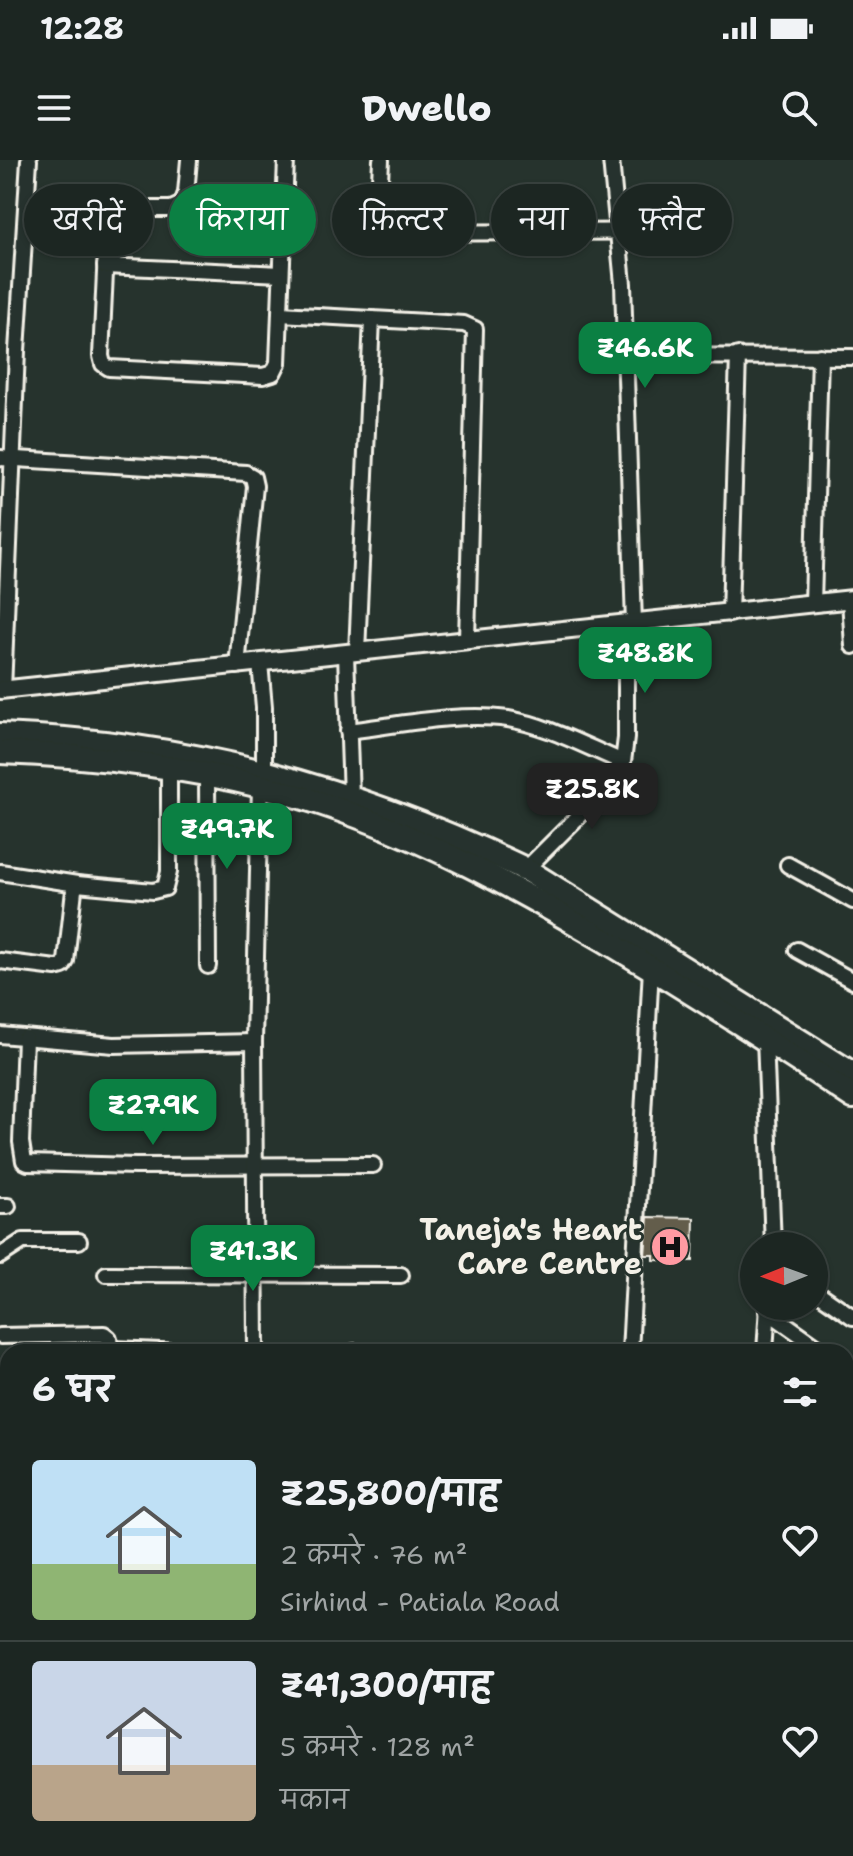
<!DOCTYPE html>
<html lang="hi">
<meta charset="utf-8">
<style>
body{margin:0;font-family:"Shantell Sans","Playpen Sans Deva",sans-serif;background:#252e2a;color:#f1f3f6;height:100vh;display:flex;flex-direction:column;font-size:30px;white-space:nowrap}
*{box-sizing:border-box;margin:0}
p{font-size:26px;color:#a0a5a5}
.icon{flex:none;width:44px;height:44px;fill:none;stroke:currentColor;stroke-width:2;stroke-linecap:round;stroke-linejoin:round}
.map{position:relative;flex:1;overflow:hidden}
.sheet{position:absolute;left:0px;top:1184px;width:854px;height:512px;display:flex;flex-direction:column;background:#1c2622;border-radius:24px 24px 0 0;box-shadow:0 2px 6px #0004,0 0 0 2px #3a4340}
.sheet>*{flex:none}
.banner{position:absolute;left:24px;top:24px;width:806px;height:72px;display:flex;gap:16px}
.needle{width:52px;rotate:269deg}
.buttons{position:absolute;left:740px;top:1072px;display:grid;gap:16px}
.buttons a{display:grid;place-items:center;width:88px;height:88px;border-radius:50%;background:#1c2622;box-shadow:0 2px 6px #0004,0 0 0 2px #3a4340;font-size:40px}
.price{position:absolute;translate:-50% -68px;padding:0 18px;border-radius:16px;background:#0b8043;color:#fff;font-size:26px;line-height:52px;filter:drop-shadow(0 2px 4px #0008)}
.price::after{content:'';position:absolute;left:50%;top:48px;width:24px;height:18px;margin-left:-12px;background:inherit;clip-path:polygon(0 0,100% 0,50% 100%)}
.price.on{background:#222;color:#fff}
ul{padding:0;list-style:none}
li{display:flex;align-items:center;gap:24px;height:200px;padding:0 32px}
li+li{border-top:2px solid #3a4340}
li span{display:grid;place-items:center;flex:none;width:224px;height:160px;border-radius:8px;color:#555}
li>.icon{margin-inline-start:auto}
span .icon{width:96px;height:96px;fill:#fffc;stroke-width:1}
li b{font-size:34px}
h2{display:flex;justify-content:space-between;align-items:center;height:96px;padding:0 32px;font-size:34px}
.pill{padding:0 28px;border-radius:36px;background:#1c2622;box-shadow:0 2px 6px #0004,0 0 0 2px #3a4340;font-size:28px;line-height:72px}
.pill.on{background:#0b8043;color:#fff}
.status{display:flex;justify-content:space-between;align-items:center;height:56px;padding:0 40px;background:#1c2622;direction:ltr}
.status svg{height:22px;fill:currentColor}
header{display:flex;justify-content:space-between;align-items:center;height:104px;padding:0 32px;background:#1c2622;font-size:36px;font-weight:800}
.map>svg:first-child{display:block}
.building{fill:#635d4c;stroke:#f4f1e8;stroke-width:2}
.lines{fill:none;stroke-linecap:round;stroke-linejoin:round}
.minor-casing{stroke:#f4f1e8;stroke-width:20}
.tertiary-casing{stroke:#f4f1e8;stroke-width:22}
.primary-casing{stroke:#f4f1e8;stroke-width:28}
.minor{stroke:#26332d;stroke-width:14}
.tertiary{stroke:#26332d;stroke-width:16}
.primary{stroke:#26332d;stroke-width:22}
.labels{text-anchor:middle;stroke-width:6;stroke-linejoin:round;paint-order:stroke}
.poi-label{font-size:30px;font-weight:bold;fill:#f4f1e8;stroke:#26332d;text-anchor:end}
</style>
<div class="status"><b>12:28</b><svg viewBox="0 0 49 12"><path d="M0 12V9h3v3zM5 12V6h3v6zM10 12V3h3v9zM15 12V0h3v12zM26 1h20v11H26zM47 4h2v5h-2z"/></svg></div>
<header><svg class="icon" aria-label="menu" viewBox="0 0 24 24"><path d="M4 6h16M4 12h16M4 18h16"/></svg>Dwello<svg class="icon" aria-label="search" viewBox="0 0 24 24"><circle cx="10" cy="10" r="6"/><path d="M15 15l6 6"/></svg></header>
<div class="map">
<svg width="853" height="1696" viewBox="0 0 853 1696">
<rect width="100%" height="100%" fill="#26332d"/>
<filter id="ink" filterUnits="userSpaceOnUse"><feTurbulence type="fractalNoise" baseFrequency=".0125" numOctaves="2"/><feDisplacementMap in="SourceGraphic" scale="16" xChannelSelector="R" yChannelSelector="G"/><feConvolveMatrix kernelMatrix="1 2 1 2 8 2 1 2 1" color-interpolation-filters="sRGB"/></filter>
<g filter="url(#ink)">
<polygon class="building" points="648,1057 694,1058 693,1101 654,1100 654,1095 645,1095"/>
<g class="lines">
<g class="minor-casing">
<g id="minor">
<polyline points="381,0 378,61 388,73 707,71"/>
<polyline points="611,0 623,124 634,464"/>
<polyline points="28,49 171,49 182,44 186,33 189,0"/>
<polyline points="108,50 101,196 103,204 109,208 263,216 273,213 278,203 286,0"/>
<polyline points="105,106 281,114"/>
<polyline points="280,154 464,164 475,169 467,480"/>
<polyline points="625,196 853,197"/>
<polyline points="0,298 246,313 253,317 255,326 237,506"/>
<polyline points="850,440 853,486"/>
<polyline points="813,444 820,196"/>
<polyline points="730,454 738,195"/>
<polyline points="357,492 372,159"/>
<polyline points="346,494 351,637"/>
<polyline points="260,503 264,547 264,611"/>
<polyline points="3,530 17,191 29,0"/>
<path d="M 348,571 C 398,565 459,552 508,559 C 547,565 586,587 623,602"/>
<polyline points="207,616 208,806"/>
<polyline points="788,705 853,741"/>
<polyline points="0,712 77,724 153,731 165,728 169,712 169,609"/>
<polyline points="522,713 576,659 623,602 626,578 626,465"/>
<polyline points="797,790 853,821"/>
<polyline points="0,801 56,808 63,806 66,801 74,730 77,724"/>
<polyline points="0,875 114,885 254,882"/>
<polyline points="25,878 21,982 24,1001 28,1003 136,1006 373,1005"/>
<polyline points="765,878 773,1086"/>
<polyline points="0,1046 8,1046"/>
<polyline points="0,1096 23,1081 79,1081"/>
<polyline points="106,1114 401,1115"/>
<polyline points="814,1130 853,1157"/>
<polyline points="767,1151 825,1192"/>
<polyline points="0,1176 104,1174 109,1178 110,1187 114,1189 184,1192"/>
<polyline points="256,1192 254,882 260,626"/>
<polyline points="354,1192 368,1192"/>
<polyline points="630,1192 651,808"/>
<polyline points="765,1192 768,1146"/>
<polyline points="846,1207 853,1212"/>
<polyline points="0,1264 8,1264"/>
<polyline points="846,1270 853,1276"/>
<polyline points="846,1332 853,1337"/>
<polyline points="0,1348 8,1348"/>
<polyline points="846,1392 853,1397"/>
<polyline points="0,1435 8,1436"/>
<polyline points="846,1466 853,1455"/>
<polyline points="849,1619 853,1612"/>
<polyline points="10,1688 10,1696"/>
<polyline points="136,1688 136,1696"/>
<polyline points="263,1688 263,1696"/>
<polyline points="632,1688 632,1696"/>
<polyline points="762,1688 762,1696"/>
<polyline points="822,1688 824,1696"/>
<polyline points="418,1696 419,1688"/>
<polyline points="519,1696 520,1688"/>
</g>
</g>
<g class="tertiary-casing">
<polyline id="tertiary" points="0,530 853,439"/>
</g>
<g class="primary-casing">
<g id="primary">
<path d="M 0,575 C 191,582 353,627 525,709 L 853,914"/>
<path d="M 0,592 C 108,596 220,610 323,644 C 423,677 516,728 606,781 C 690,831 772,883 853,937"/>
</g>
</g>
<use href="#minor" class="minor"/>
<use href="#tertiary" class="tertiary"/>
<use href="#primary" class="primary"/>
</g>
</g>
<defs>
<g id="hospital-disc" transform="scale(2)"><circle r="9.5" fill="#ff9aa2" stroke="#26332d"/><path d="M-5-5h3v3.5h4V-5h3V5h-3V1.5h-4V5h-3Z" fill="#111"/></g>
</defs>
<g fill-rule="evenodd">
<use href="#hospital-disc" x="670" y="1087"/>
</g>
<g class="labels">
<g class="poi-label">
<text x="642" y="1080">Taneja's Heart<tspan x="642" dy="34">Care Centre</tspan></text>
</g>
</g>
</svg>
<div class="buttons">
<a><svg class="needle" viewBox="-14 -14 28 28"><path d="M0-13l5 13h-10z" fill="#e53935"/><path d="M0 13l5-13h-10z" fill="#a0a5a5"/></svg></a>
</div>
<b class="price" style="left:645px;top:230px">₹46.6K</b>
<b class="price" style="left:645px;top:535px">₹48.8K</b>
<b class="price on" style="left:592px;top:671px">₹25.8K</b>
<b class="price" style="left:227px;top:711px">₹49.7K</b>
<b class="price" style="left:153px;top:987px">₹27.9K</b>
<b class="price" style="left:253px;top:1133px">₹41.3K</b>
<div class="banner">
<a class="pill">खरीदें</a>
<a class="pill on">किराया</a>
<a class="pill">फ़िल्टर</a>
<a class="pill">नया</a>
<a class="pill">फ़्लैट</a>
</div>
<section class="sheet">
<h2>6 घर<svg class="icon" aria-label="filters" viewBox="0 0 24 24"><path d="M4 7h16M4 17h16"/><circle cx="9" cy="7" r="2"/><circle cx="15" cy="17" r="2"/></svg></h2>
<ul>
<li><span style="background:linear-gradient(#bfe0f5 65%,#8fb573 0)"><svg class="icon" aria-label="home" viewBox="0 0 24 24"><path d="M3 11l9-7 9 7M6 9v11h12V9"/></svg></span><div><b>₹25,800/माह</b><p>2 कमरे · 76 m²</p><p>Sirhind - Patiala Road</p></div><svg class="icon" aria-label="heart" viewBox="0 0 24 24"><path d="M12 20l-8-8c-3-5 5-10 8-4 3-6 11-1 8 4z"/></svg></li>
<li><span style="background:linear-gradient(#c9d6e8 65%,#b9a48a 0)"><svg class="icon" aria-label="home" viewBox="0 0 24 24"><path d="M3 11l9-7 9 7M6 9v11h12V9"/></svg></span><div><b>₹41,300/माह</b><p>5 कमरे · 128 m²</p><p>मकान</p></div><svg class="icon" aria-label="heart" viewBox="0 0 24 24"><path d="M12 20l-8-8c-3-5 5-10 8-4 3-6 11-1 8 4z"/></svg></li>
</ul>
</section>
</div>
